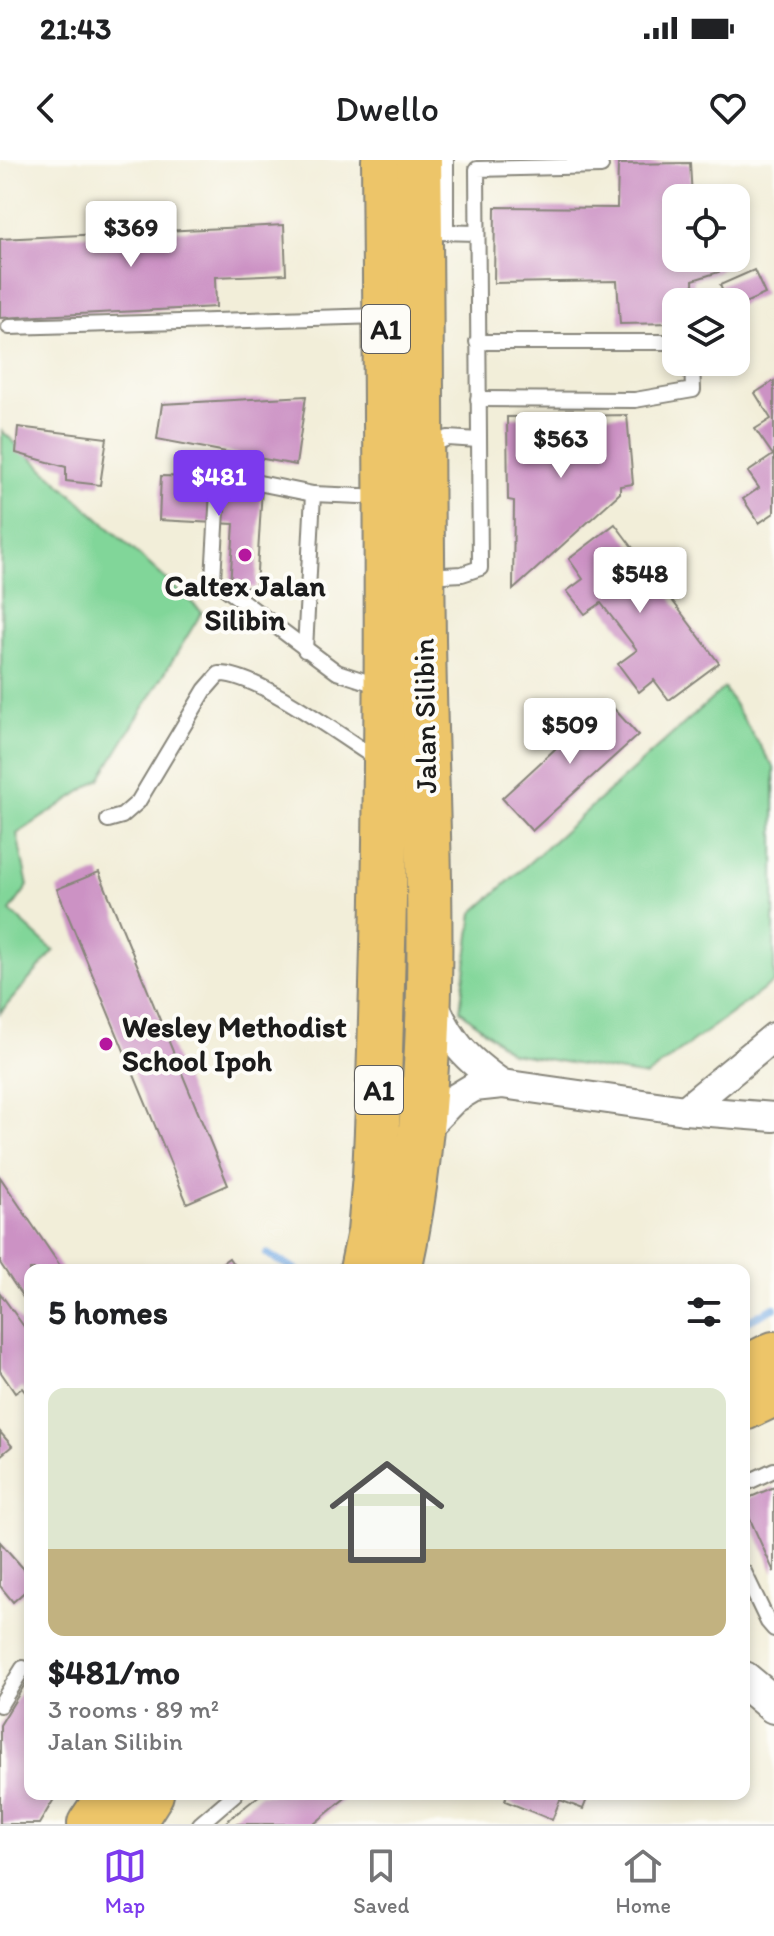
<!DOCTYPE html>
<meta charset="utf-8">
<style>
body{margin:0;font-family:Itim,sans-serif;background:#f6f6f6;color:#202124;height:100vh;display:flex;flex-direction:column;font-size:30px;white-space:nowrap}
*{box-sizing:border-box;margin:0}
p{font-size:26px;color:#757577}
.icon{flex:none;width:44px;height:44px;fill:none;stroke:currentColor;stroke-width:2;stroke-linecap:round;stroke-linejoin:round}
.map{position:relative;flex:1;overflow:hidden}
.details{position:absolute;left:24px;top:1104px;width:726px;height:536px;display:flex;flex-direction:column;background:#fff;border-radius:16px;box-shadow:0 4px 12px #0003}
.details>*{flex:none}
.tools{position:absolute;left:662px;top:24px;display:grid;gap:16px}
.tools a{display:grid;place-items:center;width:88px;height:88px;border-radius:16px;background:#fff;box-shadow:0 4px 12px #0003;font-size:40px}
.price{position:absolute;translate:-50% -68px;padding:0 18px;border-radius:8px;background:#fff;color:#222;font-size:26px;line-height:52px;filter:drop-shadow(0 2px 4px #0008)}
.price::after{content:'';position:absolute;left:50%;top:48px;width:24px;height:18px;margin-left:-12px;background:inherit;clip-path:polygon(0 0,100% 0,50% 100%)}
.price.current{background:#7c3aed;color:#fff}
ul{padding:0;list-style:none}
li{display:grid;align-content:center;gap:16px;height:424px;padding:0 24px}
li span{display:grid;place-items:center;height:248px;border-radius:16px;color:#555}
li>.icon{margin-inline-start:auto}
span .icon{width:144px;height:144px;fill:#fffc;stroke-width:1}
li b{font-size:34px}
h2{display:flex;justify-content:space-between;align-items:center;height:96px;padding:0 24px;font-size:34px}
.status{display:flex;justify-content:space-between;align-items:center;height:56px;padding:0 40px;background:#fff;direction:ltr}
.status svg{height:22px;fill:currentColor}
header{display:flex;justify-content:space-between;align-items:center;height:104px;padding:0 24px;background:#fff;font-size:36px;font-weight:600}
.tabs{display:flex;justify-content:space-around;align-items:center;height:112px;border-top:2px solid #e0e0e0;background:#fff;font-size:22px;color:#757577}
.tabs a{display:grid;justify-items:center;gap:4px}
.tabs .current{color:#7c3aed}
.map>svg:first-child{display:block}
.green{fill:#81d699;stroke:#4e795a;stroke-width:2}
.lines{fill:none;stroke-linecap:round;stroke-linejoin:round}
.stream{stroke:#76abe4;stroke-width:8}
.building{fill:#cc92c4}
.service-casing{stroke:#87857a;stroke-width:18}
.minor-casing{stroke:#87857a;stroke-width:32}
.tertiary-casing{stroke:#87857a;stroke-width:40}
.primary-casing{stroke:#87857a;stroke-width:48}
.service{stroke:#fff;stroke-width:14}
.minor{stroke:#fff;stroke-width:28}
.tertiary{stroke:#fff;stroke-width:36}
.primary{stroke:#edc569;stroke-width:44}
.poi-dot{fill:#b5179e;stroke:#fdfcf7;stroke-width:3}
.labels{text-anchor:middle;stroke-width:8;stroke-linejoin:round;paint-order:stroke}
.shield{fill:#fdfcf7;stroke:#605f5e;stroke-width:2}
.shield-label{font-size:28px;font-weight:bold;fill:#1c1c1c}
.poi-label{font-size:30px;font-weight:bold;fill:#1c1c1c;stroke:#fdfcf7}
.street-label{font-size:30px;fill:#1c1c1c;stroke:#fdfcf7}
</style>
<div class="status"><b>21:43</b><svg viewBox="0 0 49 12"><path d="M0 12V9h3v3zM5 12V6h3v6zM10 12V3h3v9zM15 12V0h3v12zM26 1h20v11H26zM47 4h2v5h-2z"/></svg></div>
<header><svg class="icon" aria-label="back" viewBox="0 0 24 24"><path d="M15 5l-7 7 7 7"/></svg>Dwello<svg class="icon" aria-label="heart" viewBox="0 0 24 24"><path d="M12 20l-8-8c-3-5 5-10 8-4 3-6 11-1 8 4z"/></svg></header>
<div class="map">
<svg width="774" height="1664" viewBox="0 0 774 1664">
<rect width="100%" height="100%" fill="#fdfcf7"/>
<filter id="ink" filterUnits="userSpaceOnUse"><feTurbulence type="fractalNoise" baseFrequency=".0125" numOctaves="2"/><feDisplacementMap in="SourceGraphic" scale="16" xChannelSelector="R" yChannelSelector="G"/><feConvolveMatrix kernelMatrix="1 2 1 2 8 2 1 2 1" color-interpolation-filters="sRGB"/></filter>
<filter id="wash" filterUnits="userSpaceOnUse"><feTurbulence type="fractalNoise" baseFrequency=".006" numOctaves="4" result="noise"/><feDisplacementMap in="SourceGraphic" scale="32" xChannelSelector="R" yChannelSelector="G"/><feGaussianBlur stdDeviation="1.8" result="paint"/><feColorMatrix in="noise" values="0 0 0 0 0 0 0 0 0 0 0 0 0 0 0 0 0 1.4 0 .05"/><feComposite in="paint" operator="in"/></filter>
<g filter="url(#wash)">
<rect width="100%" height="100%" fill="#f2eed9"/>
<g class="green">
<polygon points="2,271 202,452 100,619 17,674 28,726 10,751 54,791 0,853"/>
<polygon points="724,528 774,608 774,822 646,916 511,893 460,850 473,753"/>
</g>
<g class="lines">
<g class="stream">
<polyline points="267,1094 296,1110"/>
<polyline points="744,1163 774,1148"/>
</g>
</g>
<g id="blocks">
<g class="building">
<polygon points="690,3 692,38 676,38 676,98 731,98 719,112 693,120 694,142 676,142 676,163 620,164 617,121 494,123 495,47 617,48 618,4"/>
<polygon points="284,65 286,114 215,117 216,147 0,158 0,79"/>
<polygon points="754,110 765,134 736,147 736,142 727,142 720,125"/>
<polygon points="774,221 774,353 759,363 743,339 759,328 748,312 773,295 755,269 771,259 755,233"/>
<polygon points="306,236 296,305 157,279 162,244"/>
<polygon points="627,255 633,324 620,326 620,333 513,430 514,341 508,340 507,257"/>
<polygon points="18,267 107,278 100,325 66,321 66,307 16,293"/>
<polygon points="161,316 191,317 191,324 262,328 256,428 230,426 234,364 159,360"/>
<polygon points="615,364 719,503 669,540 654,520 639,532 618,504 637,490 601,443 585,454 567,431 583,419 569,399"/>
<polygon points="607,541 638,575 532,671 502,638"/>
<polygon points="99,712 228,1025 187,1043 57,729"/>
<polygon points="0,1017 63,1110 30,1110 30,1148 0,1103"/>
<polygon points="229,1098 237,1110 212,1110"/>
<polygon points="0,1133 30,1175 30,1230 26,1233 22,1228 15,1233 0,1211"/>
<polygon points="0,1272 12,1286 0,1296"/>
<polygon points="774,1327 774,1412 744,1346 744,1340"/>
<polygon points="0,1382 30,1416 30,1427 13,1442 0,1426"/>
<polygon points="30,1516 30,1634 57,1634 39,1664 0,1664 0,1565"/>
<polygon points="261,1634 350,1634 314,1664 228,1664 226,1662"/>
<polygon points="507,1634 589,1634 583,1649 560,1640 552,1660 505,1641"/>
</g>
</g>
</g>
<g filter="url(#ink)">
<use href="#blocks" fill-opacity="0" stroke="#87857a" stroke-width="2"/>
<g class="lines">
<g class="service-casing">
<g id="service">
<polyline points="437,72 477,73"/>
<polyline points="446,72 446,0"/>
<polyline points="9,167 381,156"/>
<polyline points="477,182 676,182"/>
<polyline points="478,239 635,240 693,230 692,202"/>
<polyline points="428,286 448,278 478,280"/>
<polyline points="425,416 462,414 480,408 477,9 601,6"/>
<polyline points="305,490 313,334"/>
<polyline points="380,526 337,512 213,419 219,315 313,334 383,337"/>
<path d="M 108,660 L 122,656 L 138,642 L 205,530 L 219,514 C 256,512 346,580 380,601"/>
<polyline points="744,1324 774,1310"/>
<polyline points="744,1412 768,1462 774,1469"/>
<polyline points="0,1545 23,1508"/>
<polyline points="200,1664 235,1634"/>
</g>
</g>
<g class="minor-casing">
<g id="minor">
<path d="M 433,841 C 450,882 466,899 502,924"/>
<polyline points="685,950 774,877"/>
<polyline points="420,974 454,939 474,927 502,924 685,950 774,957"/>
</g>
</g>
<g class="tertiary-casing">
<polyline id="tertiary" points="744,1520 774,1545"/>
</g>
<g class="primary-casing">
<g id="primary">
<path d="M 362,1110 L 370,1072 L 375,1016 C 391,677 387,339 384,0"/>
<path d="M 399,1110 C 441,920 429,725 424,532 C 420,355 422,177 419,0"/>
<polyline points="744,1209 774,1194"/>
<polyline points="744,1248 774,1234"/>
<polyline points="90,1664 110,1634"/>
<polyline points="132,1664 151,1634"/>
</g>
</g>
<use href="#service" class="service"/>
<use href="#minor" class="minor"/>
<use href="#tertiary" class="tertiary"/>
<use href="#primary" class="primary"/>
</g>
</g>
<g class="poi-dot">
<circle cx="245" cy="395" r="8"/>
<circle cx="106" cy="884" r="8"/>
</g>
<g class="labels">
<g class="shield">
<rect x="362" y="145" width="48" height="48" rx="6"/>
<rect x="355" y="906" width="48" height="48" rx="6"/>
</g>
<g class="shield-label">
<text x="386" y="179">A1</text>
<text x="379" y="940">A1</text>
</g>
<g class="poi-label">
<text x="245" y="436">Caltex Jalan<tspan x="245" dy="34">Silibin</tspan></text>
<text x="122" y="877" text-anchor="start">Wesley Methodist<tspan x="122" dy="34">School Ipoh</tspan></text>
</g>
<g class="street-label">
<text transform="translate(425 556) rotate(-91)" y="10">Jalan Silibin</text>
</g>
</g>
</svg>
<div class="tools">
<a><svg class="icon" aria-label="locate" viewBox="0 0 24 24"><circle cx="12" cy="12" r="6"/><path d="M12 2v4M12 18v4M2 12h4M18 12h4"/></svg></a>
<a><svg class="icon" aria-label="layers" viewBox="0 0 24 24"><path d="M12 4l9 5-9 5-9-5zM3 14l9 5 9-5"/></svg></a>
</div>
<b class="price" style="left:131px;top:109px">$369</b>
<b class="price" style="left:561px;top:320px">$563</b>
<b class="price current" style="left:219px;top:358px">$481</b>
<b class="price" style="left:640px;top:455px">$548</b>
<b class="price" style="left:570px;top:606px">$509</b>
<section class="details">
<h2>5 homes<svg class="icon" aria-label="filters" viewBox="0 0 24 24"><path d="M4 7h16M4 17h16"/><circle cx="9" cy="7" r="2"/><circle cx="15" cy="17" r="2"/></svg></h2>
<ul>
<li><span style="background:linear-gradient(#dfe7d0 65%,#c2b280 0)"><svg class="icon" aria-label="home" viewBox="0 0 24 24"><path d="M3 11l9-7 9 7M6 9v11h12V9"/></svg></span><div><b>$481/mo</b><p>3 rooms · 89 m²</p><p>Jalan Silibin</p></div></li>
</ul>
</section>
</div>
<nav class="tabs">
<a class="current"><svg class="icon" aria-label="map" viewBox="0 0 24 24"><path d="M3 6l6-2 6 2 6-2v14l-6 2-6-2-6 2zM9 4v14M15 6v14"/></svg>Map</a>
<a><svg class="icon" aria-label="saved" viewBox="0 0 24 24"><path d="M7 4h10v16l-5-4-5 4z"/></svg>Saved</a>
<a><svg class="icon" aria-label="home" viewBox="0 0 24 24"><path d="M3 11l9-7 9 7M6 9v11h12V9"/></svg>Home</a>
</nav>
